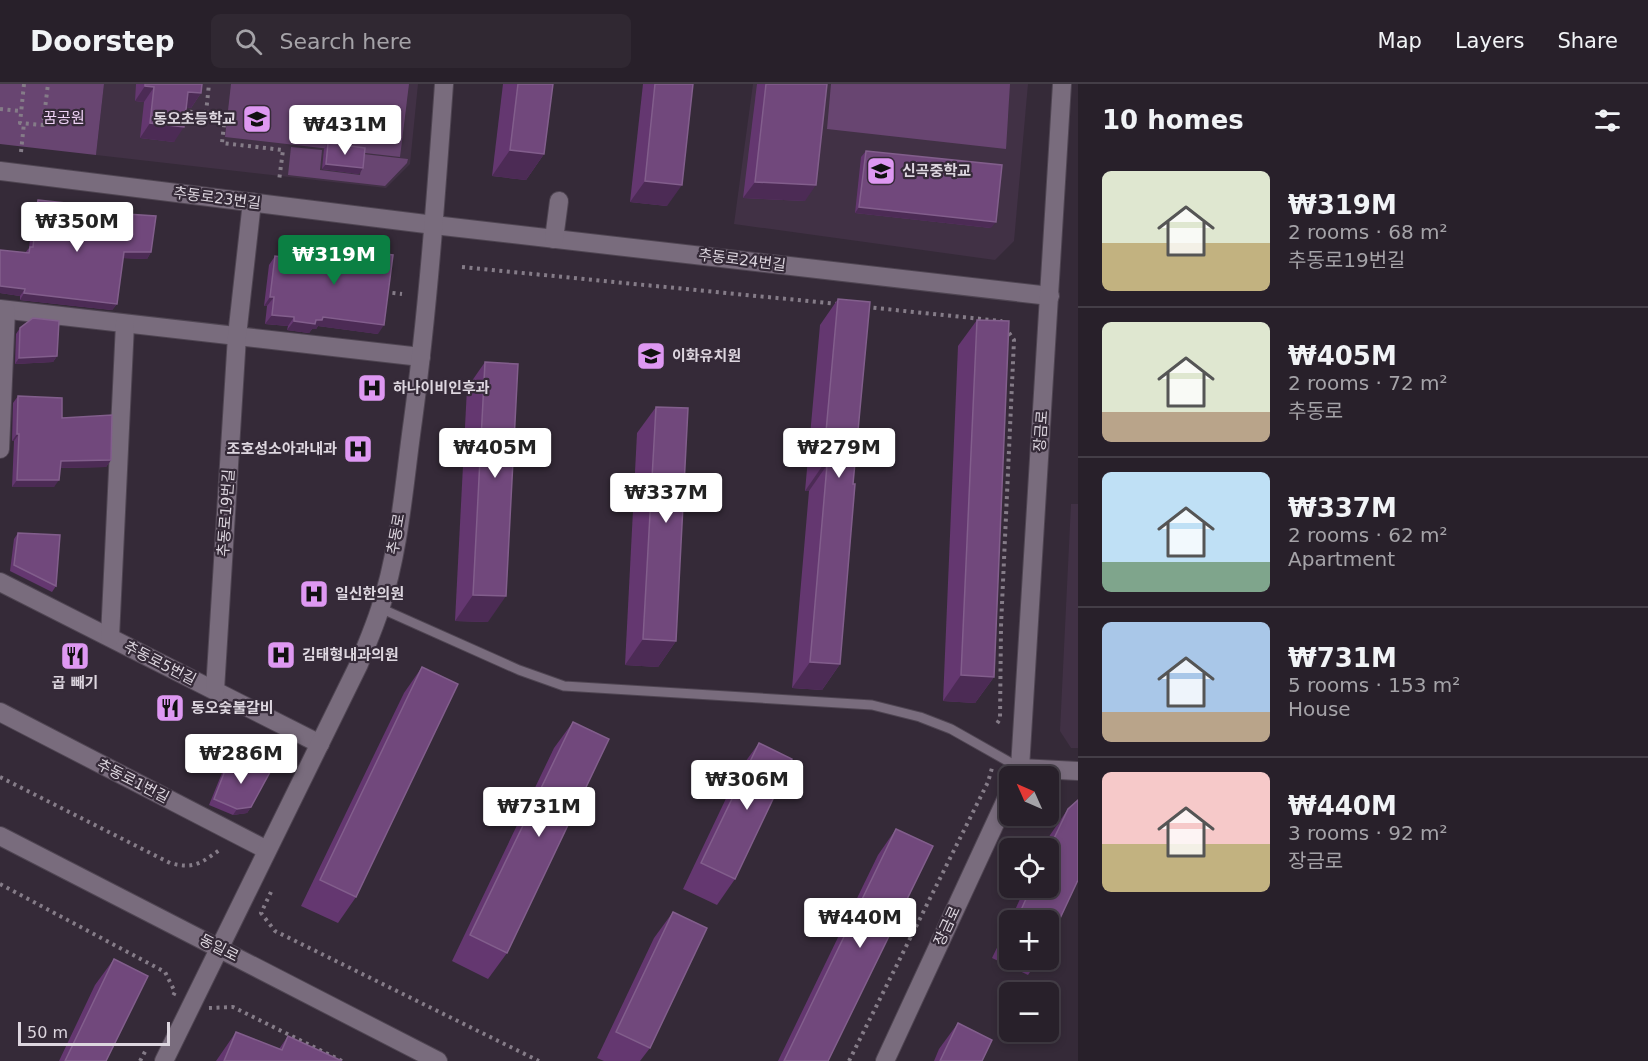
<!DOCTYPE html>
<meta charset="utf-8">
<style>
body{margin:0;font-family:"DejaVu Sans","Noto Sans KR",sans-serif;background:#302832;color:#f1f3f6;height:100vh;display:flex;flex-direction:column;font-size:22px;white-space:nowrap}
*{box-sizing:border-box;margin:0}
p{font-size:20px;color:#a5a3a8}
.icon{flex:none;width:33px;height:33px;fill:none;stroke:currentColor;stroke-width:2;stroke-linecap:round;stroke-linejoin:round}
.map{position:relative;flex:1;overflow:hidden}
.panel{display:flex;flex-direction:column;background:#28202a;width:570px}
.panel>*{flex:none}
.needle{width:39px;rotate:315deg}
.controls{position:absolute;left:999px;top:682px;display:grid;gap:12px}
.controls a{display:grid;place-items:center;width:60px;height:60px;border-radius:9px;background:#28202a;box-shadow:0 3px 9px #0003,0 0 0 2px #443e47;font-size:30px}
.scale{position:absolute;left:18px;bottom:15px;width:152px;box-sizing:border-box;padding-left:6px;border:3px solid #ddd6df;border-top:0;font-size:16px;line-height:21px;white-space:nowrap;color:#ddd6df;-webkit-text-stroke:4px #352a38;paint-order:stroke}
.price{position:absolute;translate:-50% -51px;padding:0 14px;border-radius:6px;background:#fff;color:#222;font-size:20px;line-height:39px;filter:drop-shadow(0 2px 3px #0008)}
.price::after{content:'';position:absolute;left:50%;top:36px;width:18px;height:14px;margin-left:-9px;background:inherit;clip-path:polygon(0 0,100% 0,50% 100%)}
.price.current{background:#0b8043;color:#fff}
ul{padding:0;list-style:none}
li{display:flex;align-items:center;gap:18px;height:150px;padding:0 24px}
li+li{border-top:2px solid #443e47}
li span{display:grid;place-items:center;flex:none;width:168px;height:120px;border-radius:9px;color:#555}
li>.icon{margin-inline-start:auto}
span .icon{width:72px;height:72px;fill:#fffc;stroke-width:1}
li b{font-size:26px}
h2{display:flex;justify-content:space-between;align-items:center;height:72px;padding:0 24px;font-size:26px}
header{display:flex;align-items:center;gap:36px;box-sizing:border-box;height:84px;padding:0 30px;background:#28202a;border-bottom:2px solid #443e47}
header strong{font-size:28px}
nav{display:flex;gap:33px;margin-inline-start:auto;font-size:21px}
.search{width:420px;height:54px;background:#302832;display:flex;align-items:center;gap:15px;box-sizing:border-box;padding:0 21px;border-radius:9px;color:#a5a3a8;font-size:22px}
main{display:flex;flex:1;min-height:0}
.map>svg:first-child{display:block}
.built{fill:#413145}
.green{fill:#684571}
.lines{fill:none;stroke-linecap:round;stroke-linejoin:round}
.lane-casing{stroke:#4f4552;stroke-width:11}
.street-casing{stroke:#4f4552;stroke-width:20}
.secondary-casing{stroke:#4f4552;stroke-width:20}
.path{stroke:#857c88;stroke-width:4;stroke-dasharray:3 4.5;stroke-linecap:butt}
.lane{stroke:#796c7d;stroke-width:9}
.street{stroke:#796c7d;stroke-width:18}
.secondary{stroke:#796c7d;stroke-width:18}
.wall{fill:#643770}
.shaded-wall{fill:#4c2b55}
.building{fill:#71487c;stroke:#825e8c;stroke-width:1.5}
.labels{text-anchor:middle;stroke-width:4.5;stroke-linejoin:round;paint-order:stroke}
.park-label{font-size:15px;fill:#efd2f6;stroke:#352a38}
.poi-label{font-size:15px;font-weight:bold;fill:#ddd6df;stroke:#352a38;text-anchor:start}
.street-label{font-size:15px;fill:#ddd6df;stroke:#352a38}
</style>
<header>
<strong>Doorstep</strong>
<div class="search"><svg class="icon" aria-label="search" viewBox="0 0 24 24"><circle cx="10" cy="10" r="6"/><path d="M15 15l6 6"/></svg>Search here</div>
<nav><a>Map</a><a>Layers</a><a>Share</a></nav>
</header>
<main>
<div class="map">
<svg width="1078" height="977" viewBox="0 0 1078 977">
<rect width="100%" height="100%" fill="#352a38"/>
<g class="built">
<polygon points="104,0 418,0 410,80 386,104 96,71"/>
<polygon points="753,0 1028,0 1014,157 995,176 734,140"/>
<polygon points="1071,420 1078,420 1078,664 1071,664 1060,647"/>
</g>
<g class="green">
<polygon points="0,0 104,0 96,71 0,60"/>
<polygon points="231,0 409,0 400,73 225,53"/>
<polygon points="831,0 1010,0 1006,65 827,45"/>
<polygon points="291,63 322,66 320,86 360,91 363,70 408,75 407,79 385,102 288,91"/>
</g>
<g class="lines">
<g class="lane-casing">
<polyline id="lane" points="380,524 519,586 564,602 872,621 920,633 951,645 1020,684"/>
</g>
<g class="street-casing">
<g id="street">
<polyline points="0,87 434,141 1050,212"/>
<polyline points="554,155 559,117"/>
<polyline points="0,225 421,273"/>
<polyline points="0,365 6,226"/>
<polyline points="0,498 320,660"/>
<polyline points="110,553 125,240"/>
<polyline points="215,606 237,252 252,118"/>
<polyline points="0,628 267,766"/>
<polyline points="1020,684 1078,687"/>
<polyline points="1016,693 1020,684 1062,0"/>
<path d="M 164,977 L 359,580 C 366,562 374,544 380,525 C 400,465 404,399 413,336 C 428,225 436,112 444,0"/>
<polyline points="885,977 1010,707"/>
</g>
</g>
<g class="secondary-casing">
<polyline id="secondary" points="0,752 438,977"/>
</g>
<g class="path">
<polyline points="24,0 20,39 43,41 48,0"/>
<polyline points="0,25 21,27"/>
<polyline points="182,27 225,31 222,59 283,66 279,97"/>
<polyline points="206,29 209,0"/>
<polyline points="21,68 24,39"/>
<polyline points="462,183 838,220"/>
<polyline points="385,208 402,210"/>
<polyline points="866,223 1001,237 1014,256 1001,542 1000,635 996,641"/>
<path d="M 0,693 L 170,779 C 195,786 202,778 221,765"/>
<polyline points="0,800 165,888 175,908 173,912"/>
<polyline points="271,808 261,829 275,847 539,977"/>
<polyline points="209,924 233,923 342,977"/>
<polyline points="140,977 147,964"/>
<polyline points="849,977 988,698 992,684"/>
</g>
<use href="#lane" class="lane"/>
<use href="#street" class="street"/>
<use href="#secondary" class="secondary"/>
</g>
<g class="wall">
<polygon points="136,0 202,0 201,9 191,24 186,23 174,58 140,54 144,18 135,17"/>
<polygon points="503,0 553,0 544,70 526,96 492,92"/>
<polygon points="643,0 693,0 667,122 630,118"/>
<polygon points="757,0 827,0 805,117 743,114"/>
<polygon points="328,59 359,90 322,85 324,65"/>
<polygon points="866,67 991,144 855,129 861,73"/>
<polygon points="38,116 83,126 151,168 147,175 123,174 117,220 112,226 20,216 20,212 0,209 0,166 25,169 29,164 34,123"/>
<polygon points="345,158 377,169 378,250 318,242 316,245 312,245 309,249 287,246 288,242 265,240 267,222 264,222 269,181 275,172 314,177 337,177 339,167"/>
<polygon points="838,215 853,400 840,580 822,606 792,604 809,407 805,407 820,241"/>
<polygon points="977,236 994,593 975,619 943,617 958,262"/>
<polygon points="20,244 57,272 53,278 15,280 16,250"/>
<polygon points="485,278 488,538 455,537 467,304"/>
<polygon points="18,312 62,334 111,376 106,383 60,384 54,403 12,403 14,357 12,357 13,319"/>
<polygon points="656,323 676,557 658,583 625,581 637,349"/>
<polygon points="18,449 56,502 52,508 10,487 14,455"/>
<polygon points="422,583 356,813 338,839 301,822 404,609"/>
<polygon points="573,638 507,869 488,895 452,877 554,664"/>
<polygon points="759,659 735,795 717,821 683,805 740,685"/>
<polygon points="244,676 251,723 247,729 233,731 209,721 224,684 228,679 239,684"/>
<polygon points="1068,725 1048,837 1010,837 1025,804 1048,804 1048,765 1043,765 1050,751"/>
<polygon points="896,745 828,977 778,977 878,771"/>
<polygon points="673,828 650,964 640,977 604,977 597,974 654,854"/>
<polygon points="1010,837 1010,876 1038,876 1028,891 992,874"/>
<polygon points="114,875 106,977 59,977 95,901"/>
<polygon points="958,939 982,977 934,977 939,965"/>
<polygon points="236,948 279,965 288,952 342,977 216,977"/>
</g>
<g class="shaded-wall">
<polygon points="145,2 154,3 144,18 135,17"/>
<polygon points="188,8 201,9 191,24 177,22"/>
<polygon points="150,39 184,43 174,58 140,54"/>
<polygon points="510,66 544,70 526,96 492,92"/>
<polygon points="326,80 363,84 359,90 322,85"/>
<polygon points="645,97 682,101 667,122 630,118"/>
<polygon points="755,98 816,101 805,117 743,114"/>
<polygon points="859,123 996,138 991,144 855,129"/>
<polygon points="124,168 151,168 147,175 119,174"/>
<polygon points="0,202 25,205 20,212 0,209"/>
<polygon points="24,209 117,220 112,226 20,216"/>
<polygon points="270,213 274,213 267,222 264,222"/>
<polygon points="272,231 294,233 288,242 265,240"/>
<polygon points="323,233 384,241 378,250 318,242 316,245 312,245 309,249 287,246 294,237 316,236"/>
<polygon points="57,272 53,278 15,280 19,274"/>
<polygon points="17,350 19,350 14,357 12,357"/>
<polygon points="111,376 106,383 56,384 61,377"/>
<polygon points="823,381 827,381 809,407 805,407"/>
<polygon points="17,396 59,396 54,403 12,403"/>
<polygon points="473,511 506,512 488,538 455,537"/>
<polygon points="643,555 676,557 658,583 625,581"/>
<polygon points="810,578 840,580 822,606 792,604"/>
<polygon points="961,591 994,593 975,619 943,617"/>
<polygon points="251,723 247,729 233,731 237,725"/>
</g>
<g class="building">
<polygon points="145,0 202,0 201,9 188,8 184,43 150,39 154,3 145,2"/>
<polygon points="518,0 553,0 544,70 510,66"/>
<polygon points="655,0 693,0 682,101 645,97"/>
<polygon points="766,0 827,0 816,101 755,98"/>
<polygon points="328,59 365,64 363,84 326,80"/>
<polygon points="866,67 1002,81 996,138 859,123"/>
<polygon points="38,116 84,121 83,126 111,129 156,132 151,168 124,168 117,220 24,209 25,205 0,202 0,166 29,169 30,163 33,163"/>
<polygon points="345,158 378,162 377,169 393,171 384,241 323,233 322,236 316,236 315,240 294,237 294,233 272,231 274,213 270,213 275,172 314,177 325,171 342,179"/>
<polygon points="838,215 870,218 853,400 855,400 840,580 810,578 827,381 823,381"/>
<polygon points="33,234 59,237 57,272 19,274 20,244"/>
<polygon points="977,236 1009,237 994,593 961,591"/>
<polygon points="485,278 518,280 506,512 473,511"/>
<polygon points="18,312 62,314 62,334 112,331 111,376 61,377 59,396 17,396 19,350 17,350"/>
<polygon points="656,323 688,324 676,557 643,555"/>
<polygon points="18,449 60,451 56,502 14,481"/>
<polygon points="422,583 458,600 356,813 320,796"/>
<polygon points="573,638 609,655 507,869 470,851"/>
<polygon points="759,659 792,675 735,795 701,779"/>
<polygon points="244,676 270,688 251,723 237,725 214,715 228,679 241,685"/>
<polygon points="1078,716 1078,796 1048,860 1048,837 1016,837 1031,804 1048,804 1048,767 1068,725"/>
<polygon points="896,745 933,762 828,977 784,977"/>
<polygon points="673,828 707,844 650,964 616,948"/>
<polygon points="114,875 148,892 106,977 65,977"/>
<polygon points="958,939 992,956 982,977 940,977"/>
<polygon points="236,948 282,966 288,952 342,977 224,977"/>
</g>
<defs>
<g id="school-square" transform="scale(1.5)"><rect x="-9" y="-9" width="18" height="18" rx="4" fill="#de98f2" stroke="#352a38"/><path d="M0-5L7-2L0 1L-7-2ZM-4 1L0 2.5L4 1V4Q0 6-4 4Z" fill="#111"/></g>
<g id="hospital-square" transform="scale(1.5)"><rect x="-9" y="-9" width="18" height="18" rx="4" fill="#de98f2" stroke="#352a38"/><path d="M-5-5h3v3.5h4V-5h3V5h-3V1.5h-4V5h-3Z" fill="#111"/></g>
<g id="restaurant-square" transform="scale(1.5)"><rect x="-9" y="-9" width="18" height="18" rx="4" fill="#de98f2" stroke="#352a38"/><path d="M-5-6h1v4h1v-4h1v4h1v-4h1v5L-1.5 .5V6h-2V.5L-5-1ZM5-6V6H3V1.5H1.5Q1.5-4 5-6Z" fill="#111"/></g>
</defs>
<g fill-rule="evenodd">
<use href="#school-square" x="257" y="35"/>
<use href="#school-square" x="881" y="87"/>
<use href="#school-square" x="651" y="272"/>
<use href="#hospital-square" x="372" y="304"/>
<use href="#hospital-square" x="358" y="365"/>
<use href="#hospital-square" x="314" y="510"/>
<use href="#hospital-square" x="281" y="571"/>
<use href="#restaurant-square" x="75" y="572"/>
<use href="#restaurant-square" x="170" y="624"/>
</g>
<g class="labels">
<g class="park-label">
<text x="64" y="39">꿈공원</text>
</g>
<g class="poi-label">
<text x="236" y="40" text-anchor="end">동오초등학교</text>
<text x="902" y="92">신곡중학교</text>
<text x="672" y="277">이화유치원</text>
<text x="393" y="309">하나이비인후과</text>
<text x="337" y="370" text-anchor="end">조호성소아과내과</text>
<text x="335" y="515">일신한의원</text>
<text x="302" y="576">김태형내과의원</text>
<text x="75" y="604" text-anchor="middle">곱 빼기</text>
<text x="191" y="629">동오숯불갈비</text>
</g>
<g class="street-label">
<text transform="translate(217 114) rotate(7)" y="5">추동로23번길</text>
<text transform="translate(742 176) rotate(7)" y="5">추동로24번길</text>
<text transform="translate(1041 347) rotate(-86)" y="5">장금로</text>
<text transform="translate(226 429) rotate(-86)" y="5">추동로19번길</text>
<text transform="translate(396 450) rotate(-80)" y="5">추동로</text>
<text transform="translate(160 579) rotate(27)" y="5">추동로5번길</text>
<text transform="translate(133 697) rotate(27)" y="5">추동로1번길</text>
<text transform="translate(947 842) rotate(-65)" y="5">장금로</text>
<text transform="translate(219 864) rotate(27)" y="5">동일로</text>
</g>
</g>
</svg>
<div class="controls">
<a><svg class="needle" viewBox="-14 -14 28 28"><path d="M0-13l5 13h-10z" fill="#e53935"/><path d="M0 13l5-13h-10z" fill="#a5a3a8"/></svg></a>
<a><svg class="icon" aria-label="locate" viewBox="0 0 24 24"><circle cx="12" cy="12" r="6"/><path d="M12 2v4M12 18v4M2 12h4M18 12h4"/></svg></a>
<a>+</a>
<a>−</a>
</div>
<div class="scale">50 m</div>
<b class="price" style="left:345px;top:72px">₩431M</b>
<b class="price" style="left:77px;top:169px">₩350M</b>
<b class="price current" style="left:334px;top:202px">₩319M</b>
<b class="price" style="left:495px;top:395px">₩405M</b>
<b class="price" style="left:839px;top:395px">₩279M</b>
<b class="price" style="left:666px;top:440px">₩337M</b>
<b class="price" style="left:241px;top:701px">₩286M</b>
<b class="price" style="left:747px;top:727px">₩306M</b>
<b class="price" style="left:539px;top:754px">₩731M</b>
<b class="price" style="left:860px;top:865px">₩440M</b>
</div>
<section class="panel">
<h2>10 homes<svg class="icon" aria-label="filters" viewBox="0 0 24 24"><path d="M4 7h16M4 17h16"/><circle cx="9" cy="7" r="2"/><circle cx="15" cy="17" r="2"/></svg></h2>
<ul>
<li><span style="background:linear-gradient(#dfe7d0 60%,#c2b280 0)"><svg class="icon" aria-label="home" viewBox="0 0 24 24"><path d="M3 11l9-7 9 7M6 9v11h12V9"/></svg></span><div><b>₩319M</b><p>2 rooms · 68 m²</p><p>추동로19번길</p></div></li>
<li><span style="background:linear-gradient(#dfe7d0 75%,#b9a48a 0)"><svg class="icon" aria-label="home" viewBox="0 0 24 24"><path d="M3 11l9-7 9 7M6 9v11h12V9"/></svg></span><div><b>₩405M</b><p>2 rooms · 72 m²</p><p>추동로</p></div></li>
<li><span style="background:linear-gradient(#bfe0f5 75%,#7fa58c 0)"><svg class="icon" aria-label="home" viewBox="0 0 24 24"><path d="M3 11l9-7 9 7M6 9v11h12V9"/></svg></span><div><b>₩337M</b><p>2 rooms · 62 m²</p><p>Apartment</p></div></li>
<li><span style="background:linear-gradient(#a9c7e8 75%,#b9a48a 0)"><svg class="icon" aria-label="home" viewBox="0 0 24 24"><path d="M3 11l9-7 9 7M6 9v11h12V9"/></svg></span><div><b>₩731M</b><p>5 rooms · 153 m²</p><p>House</p></div></li>
<li><span style="background:linear-gradient(#f6c9c9 60%,#c2b280 0)"><svg class="icon" aria-label="home" viewBox="0 0 24 24"><path d="M3 11l9-7 9 7M6 9v11h12V9"/></svg></span><div><b>₩440M</b><p>3 rooms · 92 m²</p><p>장금로</p></div></li>
</ul>
</section>
</main>
